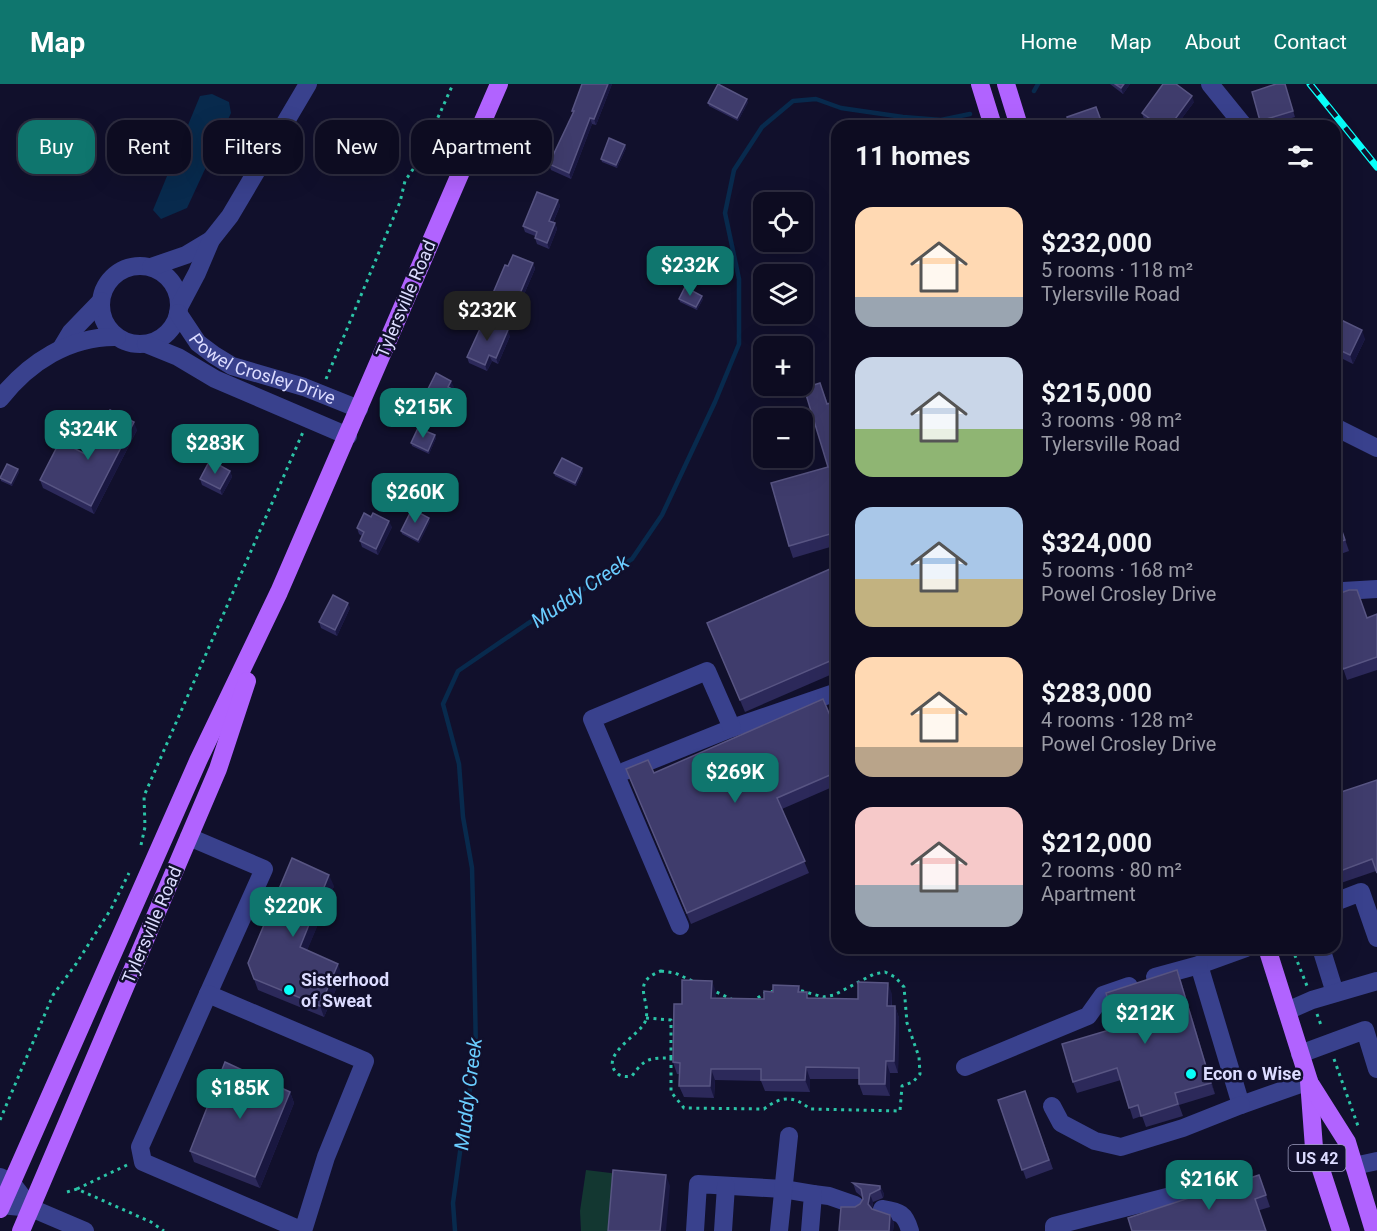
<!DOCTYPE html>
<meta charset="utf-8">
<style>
body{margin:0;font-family:Roboto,sans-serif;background:#1b1a2e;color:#f1f3f6;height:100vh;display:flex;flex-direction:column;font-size:22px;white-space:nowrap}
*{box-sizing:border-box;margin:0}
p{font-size:20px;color:#9a9ba5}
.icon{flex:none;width:33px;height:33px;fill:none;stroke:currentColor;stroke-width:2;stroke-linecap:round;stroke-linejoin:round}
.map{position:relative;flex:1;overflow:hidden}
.side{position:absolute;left:831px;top:36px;width:510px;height:834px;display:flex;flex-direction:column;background:#0d0c21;border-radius:18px;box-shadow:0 6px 24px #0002,0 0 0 2px #2d2c3f}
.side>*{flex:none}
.top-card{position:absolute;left:18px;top:36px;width:570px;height:54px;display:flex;gap:12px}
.buttons{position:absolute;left:753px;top:108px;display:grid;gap:12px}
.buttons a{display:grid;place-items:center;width:60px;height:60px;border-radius:12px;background:#0d0c21;box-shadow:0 6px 24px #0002,0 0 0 2px #2d2c3f;font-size:30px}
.price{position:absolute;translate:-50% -51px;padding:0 14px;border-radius:12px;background:#0f766e;color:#fff;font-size:20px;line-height:39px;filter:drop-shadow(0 2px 3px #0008)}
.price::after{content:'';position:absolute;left:50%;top:36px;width:18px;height:14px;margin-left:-9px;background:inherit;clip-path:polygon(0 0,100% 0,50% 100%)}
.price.on{background:#222;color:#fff}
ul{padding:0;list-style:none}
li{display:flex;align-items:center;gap:18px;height:150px;padding:0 24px}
li span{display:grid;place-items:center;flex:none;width:168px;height:120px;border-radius:18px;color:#555}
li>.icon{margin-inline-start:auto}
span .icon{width:72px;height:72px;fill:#fffc;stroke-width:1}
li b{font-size:26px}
h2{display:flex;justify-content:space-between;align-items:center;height:72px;padding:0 24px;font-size:26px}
.tag{padding:0 21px;border-radius:18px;background:#0d0c21;box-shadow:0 6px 24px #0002,0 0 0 2px #2d2c3f;font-size:21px;line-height:54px}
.tag.on{background:#0f766e;color:#fff}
header{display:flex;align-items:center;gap:36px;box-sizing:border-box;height:84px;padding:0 30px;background:#0f766e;color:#fff}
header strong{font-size:28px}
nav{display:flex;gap:33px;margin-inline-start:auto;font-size:21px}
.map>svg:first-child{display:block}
.green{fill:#133731}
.water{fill:#082a4d}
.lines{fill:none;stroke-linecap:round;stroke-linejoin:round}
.stream{stroke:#082a4d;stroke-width:4.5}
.path{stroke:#2bc4a7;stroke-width:3;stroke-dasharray:3 4.5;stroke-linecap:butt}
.minor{stroke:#39418d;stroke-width:18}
.major{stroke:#b163ff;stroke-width:18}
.rail-casing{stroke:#08fff9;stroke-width:7}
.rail{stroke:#11102c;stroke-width:4.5;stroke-dasharray:14;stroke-linecap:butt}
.wall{fill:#2c295a}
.shaded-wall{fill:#191740}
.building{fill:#3f3c6c;stroke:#585583;stroke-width:1.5}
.poi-dot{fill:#08fff9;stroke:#11102c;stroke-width:2}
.labels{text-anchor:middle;stroke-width:5;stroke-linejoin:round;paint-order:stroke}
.shield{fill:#11102c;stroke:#9f9fc0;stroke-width:1.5}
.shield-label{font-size:16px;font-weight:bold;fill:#dcdcff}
.street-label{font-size:18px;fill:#dcdcff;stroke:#11102c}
.poi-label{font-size:18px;font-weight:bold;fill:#dcdcff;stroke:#11102c;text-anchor:start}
.water-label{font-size:20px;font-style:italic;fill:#6acdff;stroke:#11102c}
</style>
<header>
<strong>Map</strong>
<nav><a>Home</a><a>Map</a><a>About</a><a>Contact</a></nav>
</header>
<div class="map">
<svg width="1377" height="1147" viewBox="0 0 1377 1147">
<rect width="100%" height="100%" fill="#11102c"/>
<polygon class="green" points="586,1086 619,1090 613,1147 581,1147 580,1127"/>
<polygon class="water" points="212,10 229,18 231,29 187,124 161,135 153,126 200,12"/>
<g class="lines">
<g class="stream">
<polyline points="1034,7 1038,0"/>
<polyline points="455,1147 453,1119 464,1039 476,971 474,861 472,784 463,733 459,680 443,620 458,587 527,540 632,475 662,431 715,318 739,260 739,195 725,129 734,86 762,43 793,17 816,15 841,24 903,33 941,36 970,30"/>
</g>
<g class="path">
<polyline points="326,295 400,118 405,97 418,78 453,0"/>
<polyline points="141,761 145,743 144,712 303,348"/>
<polyline points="1292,864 1307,902"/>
<path d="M 661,887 L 675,889 L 740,919 L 750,919 L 765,909 L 774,907 L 802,907 L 823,913 L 834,911 L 874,890 L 885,888 L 895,893 L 904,903 L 907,939 L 919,973 L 920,990 L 913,998 L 902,1002 L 900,1027 L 810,1025 C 793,1011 781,1012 764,1025 L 684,1024 L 671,1008 L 671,974 C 649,974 645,974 632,992 C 627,993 622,993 618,990 C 597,972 640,951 645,938 C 653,917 628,899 661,887 Z"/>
<polyline points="1317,930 1322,944"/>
<polyline points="646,934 671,936 671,974"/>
<polyline points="1334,975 1358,1042"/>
<polyline points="0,1036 53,911 76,880 111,825 129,789"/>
<polyline points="77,1105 127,1081"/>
<polyline points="67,1108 77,1105 151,1138 164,1147"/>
</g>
<g class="minor">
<polyline points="1210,0 1244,42"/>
<circle cx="140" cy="221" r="39"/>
<polyline points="151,183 186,171 211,156"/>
<polyline points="179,223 197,189 211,156 230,132 308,0"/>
<path id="s1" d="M 178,229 L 198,259 L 214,271 L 232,282 L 304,303 L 359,325"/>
<polyline points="146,260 178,273 215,295 348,352"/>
<polyline points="62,263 71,248 101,217"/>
<path d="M 0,315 C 29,278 70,252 117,253"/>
<polyline points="1335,343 1377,364"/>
<polyline points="1335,513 1343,507 1377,505"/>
<polyline points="625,687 732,644 837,608"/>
<polyline points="189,753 264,785 208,910"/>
<polyline points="1335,818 1361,808 1377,854"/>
<polyline points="680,842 592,635 707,587 732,644"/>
<polyline points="1246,864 1199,881 1241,1021 1309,997"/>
<polyline points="1321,864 1335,909"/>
<polyline points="1155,893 1199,881"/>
<polyline points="1287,927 1312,916 1377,897"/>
<polyline points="1300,970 1365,946 1377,985"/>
<polyline points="965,983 1088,932 1103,911 1129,902"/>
<polyline points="1052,1022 1061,1039 1095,1057 1121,1063 1183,1044 1241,1021"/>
<polyline points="1354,1082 1377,1077"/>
<polyline points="0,1093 11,1098 31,1124"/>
<polyline points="813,1110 829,1112 855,1121"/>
<polyline points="0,1121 31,1124 85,1147"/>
<path d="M 882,1125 C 900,1128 905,1129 910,1147"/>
<polyline points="303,1147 326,1073 365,977 208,910 140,1063 143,1078 303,1147"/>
<polyline points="695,1147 698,1100 783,1105 813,1110 810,1147"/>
<polyline points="723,1147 726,1102"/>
<polyline points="779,1147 789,1052"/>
<polyline points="1054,1147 1054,1142 1237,1095"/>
</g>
<g class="major">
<polyline points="980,0 993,42"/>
<polyline points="1006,0 1019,42"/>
<polyline points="1267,864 1309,997 1314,1064 1341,1147"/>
<polyline points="1311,1001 1347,1058 1374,1147"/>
<polyline points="0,1125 198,677 279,508 499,0"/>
<polyline points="21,1147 218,685 247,597"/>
</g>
<g class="rail-casing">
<polyline id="rail" points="1310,0 1377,83"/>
</g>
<use href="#rail" class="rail"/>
</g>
<g class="wall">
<polygon points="582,0 612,0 596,41 592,40 571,95 551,86 549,80 573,29 572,27"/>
<polygon points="1110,0 1130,0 1123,10"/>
<polygon points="1285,0 1295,33 1266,42 1262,42 1252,8"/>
<polygon points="748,18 738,37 709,22 708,19"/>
<polygon points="1194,18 1176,42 1154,42 1144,35 1142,29"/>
<polygon points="625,61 626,64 617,84 602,78 601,75"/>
<polygon points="558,116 560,122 553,139 555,139 557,145 549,165 537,160 535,154 535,152 525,148 523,142"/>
<polygon points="533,179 535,185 518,224 495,215 493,209"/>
<polygon points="679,215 703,215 697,226 680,218"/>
<polygon points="1335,233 1365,255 1353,280 1335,271"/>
<polygon points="510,252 498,280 492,277 487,287 469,279 467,273"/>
<polygon points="820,299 828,320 837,317 837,461 793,474 789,462 828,383"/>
<polygon points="454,303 452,305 456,312 445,334 424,322 422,317"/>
<polygon points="137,346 94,430 43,404 40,396"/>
<polygon points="435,351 436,354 429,370 412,362 411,359"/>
<polygon points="582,384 583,387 576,402 555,392 554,389"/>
<polygon points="18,385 19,388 12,402 1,397 0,393"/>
<polygon points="230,387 232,393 222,411 202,401 200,395"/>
<polygon points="1335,426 1349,467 1335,472"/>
<polygon points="371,433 392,443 378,471 362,463 360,457 362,452 359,450 357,444"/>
<polygon points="430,437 419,459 402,450 401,447"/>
<polygon points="837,482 837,588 745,628 707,539"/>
<polygon points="350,524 337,552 321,544 319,538"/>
<polygon points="1377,530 1377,586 1347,596 1335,561 1367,534"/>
<polygon points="837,642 837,701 782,725 809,789 691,840 626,685 654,689"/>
<polygon points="1377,696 1376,787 1335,801 1335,710"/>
<polygon points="334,802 307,866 342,891 324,933 258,906 248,879"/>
<polygon points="1181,897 1215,1010 1179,1021 1183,1032 1146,1043 1142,1032 1133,1035 1121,996 1077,1009 1073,998 1116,944"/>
<polygon points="799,902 801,908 809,914 858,915 892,910 892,922 895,922 899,934 898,989 890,989 890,1012 863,1011 859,1000 859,995 810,995 810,1008 765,1007 761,997 715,996 714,1014 684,1013 679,1002 680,990 677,990 673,978 682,920 716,908 716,914 764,915 773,908"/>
<polygon points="1025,1007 1053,1085 1026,1095 998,1016"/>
<polygon points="290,1008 294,1019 260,1104 194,1078 190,1067"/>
<polygon points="1259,1091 1270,1123 1260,1126 1132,1147"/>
<polygon points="853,1099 880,1102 884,1110 883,1114 873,1118 872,1125 890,1131 894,1139 893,1147 839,1147 855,1123 860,1120 863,1115 862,1113 856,1108"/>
</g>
<g class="shaded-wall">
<polygon points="608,0 612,0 596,41 594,35"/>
<polygon points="1124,0 1130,0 1123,10 1121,4"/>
<polygon points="1192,12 1194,18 1176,42 1170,42"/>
<polygon points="747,15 748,18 738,37 737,34"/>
<polygon points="590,34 592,40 571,95 569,89"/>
<polygon points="625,61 626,64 617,84 616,81"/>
<polygon points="558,116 560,122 551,143 549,137"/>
<polygon points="555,139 557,145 549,165 547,159"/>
<polygon points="533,179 535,185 518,224 516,219"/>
<polygon points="702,212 703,215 697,226 696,223"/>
<polygon points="508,246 510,252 498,280 496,274"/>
<polygon points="1362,246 1365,255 1353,280 1350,271"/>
<polygon points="489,271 492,277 487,287 485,281"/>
<polygon points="451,297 454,303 450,309 448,303"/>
<polygon points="454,306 456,312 445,334 443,328"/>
<polygon points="134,338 137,346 94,430 91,422"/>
<polygon points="435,351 436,354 429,370 428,367"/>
<polygon points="582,384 583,387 576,402 575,399"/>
<polygon points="18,385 19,388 12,402 11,399"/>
<polygon points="230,387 232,393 222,411 220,405"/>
<polygon points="429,434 430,437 419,459 418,456"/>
<polygon points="389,437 392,443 378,471 376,465"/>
<polygon points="348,519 350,524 337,552 335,546"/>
<polygon points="329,791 334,802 304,874 300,863"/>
<polygon points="338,880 342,891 324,933 320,922"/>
<polygon points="1177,886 1181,897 1215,1010 1211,999"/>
<polygon points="712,897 716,908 716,925 711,914"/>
<polygon points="888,899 892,910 891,933 887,922"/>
<polygon points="895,922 899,934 898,989 894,977"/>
<polygon points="886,977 890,989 890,1012 885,1000"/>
<polygon points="806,983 810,995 810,1008 805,996"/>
<polygon points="711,985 715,996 714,1014 710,1002"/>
<polygon points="290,1008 294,1019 260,1104 255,1093"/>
<polygon points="666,1091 670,1102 666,1147 660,1147"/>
<polygon points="880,1102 884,1110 883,1114 880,1105"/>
<polygon points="870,1110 873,1118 871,1128 868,1120"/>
<polygon points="890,1131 894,1139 893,1147 889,1147"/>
</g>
<g class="building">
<polygon points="582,0 608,0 594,35 590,34 569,89 549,80 574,27 572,27"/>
<polygon points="718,0 747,15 737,34 708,19"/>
<polygon points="1115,0 1124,0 1121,4"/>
<polygon points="1163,0 1176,0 1192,12 1170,42 1160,42 1142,29"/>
<polygon points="1276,0 1285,0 1293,27 1260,37 1252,8"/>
<polygon points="1096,23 1103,42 1070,42 1067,33"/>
<polygon points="609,54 625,61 616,81 601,75"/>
<polygon points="537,108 558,116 549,137 555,139 547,159 535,154 537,148 523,142"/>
<polygon points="513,171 533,179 516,219 493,209 505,181 508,182"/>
<polygon points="685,203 702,212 696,223 679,215"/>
<polygon points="1335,233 1362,246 1350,271 1335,264"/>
<polygon points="484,236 508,246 496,274 489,271 485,281 467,273"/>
<polygon points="436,289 451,297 448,303 454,306 443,328 422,317"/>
<polygon points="820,299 827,320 837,317 837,448 789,462 771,399 828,383 804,304"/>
<polygon points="110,326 134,338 91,422 40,396 60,357 87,371"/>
<polygon points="418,344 435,351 428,367 411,359"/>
<polygon points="562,374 582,384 575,399 554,389"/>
<polygon points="210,376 230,387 220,405 200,395"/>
<polygon points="7,380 18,385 11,399 0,394"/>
<polygon points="412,425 429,434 418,456 401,447"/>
<polygon points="1335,427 1345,456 1335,459"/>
<polygon points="364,429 371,433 373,429 389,437 376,465 360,457 364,448 357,444"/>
<polygon points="837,482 837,574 740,616 707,539"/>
<polygon points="1349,506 1357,506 1367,534 1377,530 1377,573 1343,585 1335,561 1335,511"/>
<polygon points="333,511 348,519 335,546 319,538"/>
<polygon points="823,615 835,643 837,642 837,688 777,714 805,777 687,829 626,685 648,676 654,689"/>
<polygon points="1377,696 1377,789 1372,775 1335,789 1335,710"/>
<polygon points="292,774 329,791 300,863 338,880 320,922 254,895 248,879"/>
<polygon points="1177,886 1211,999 1175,1009 1178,1020 1141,1032 1138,1021 1129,1024 1117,984 1073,998 1062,960 1116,944 1106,909"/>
<polygon points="682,896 712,897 711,914 764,915 764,907 773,908 773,901 799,902 798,908 807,908 807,914 858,915 858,898 888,899 887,922 895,922 895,940 894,977 886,977 885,1000 859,1000 859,984 806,983 805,996 761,996 761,985 711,985 710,1002 679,1002 680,979 673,978 674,920 682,920"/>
<polygon points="225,978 290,1008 255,1093 190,1067"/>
<polygon points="1025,1007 1049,1076 1022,1086 998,1016"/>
<polygon points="613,1086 666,1091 660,1147 608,1147"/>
<polygon points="1259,1091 1266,1111 1255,1115 1266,1147 1132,1147 1128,1134"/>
<polygon points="853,1099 880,1102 880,1105 870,1110 868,1120 872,1125 890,1131 889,1147 839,1147 841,1123 855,1123 860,1120 863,1115 861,1105"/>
</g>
<g class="poi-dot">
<circle cx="289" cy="906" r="6"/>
<circle cx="1191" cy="990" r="6"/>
</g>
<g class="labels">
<rect class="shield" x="1288.5" y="1061" width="57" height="26" rx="4.5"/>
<g class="shield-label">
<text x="1317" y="1080">US 42</text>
</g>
<g class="street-label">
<text transform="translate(406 215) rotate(-67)" y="6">Tylersville Road</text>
<text dy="6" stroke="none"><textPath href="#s1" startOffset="106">Powel Crosley Drive</textPath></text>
<text transform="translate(152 841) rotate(-67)" y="6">Tylersville Road</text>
</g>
<g class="poi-label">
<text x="301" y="902">Sisterhood<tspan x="301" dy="21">of Sweat</tspan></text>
<text x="1203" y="996">Econ o Wise</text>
</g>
<g class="water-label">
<text transform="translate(580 507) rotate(-34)" y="7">Muddy Creek</text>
<text transform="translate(468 1010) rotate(-83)" y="7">Muddy Creek</text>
</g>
</g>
</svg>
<div class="buttons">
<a><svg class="icon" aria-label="locate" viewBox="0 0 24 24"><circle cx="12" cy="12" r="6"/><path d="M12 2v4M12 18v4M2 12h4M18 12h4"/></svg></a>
<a><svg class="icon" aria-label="layers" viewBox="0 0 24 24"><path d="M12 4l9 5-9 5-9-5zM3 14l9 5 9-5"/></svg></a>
<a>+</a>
<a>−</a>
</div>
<b class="price" style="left:690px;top:213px">$232K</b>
<b class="price on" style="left:487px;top:258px">$232K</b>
<b class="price" style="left:423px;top:355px">$215K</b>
<b class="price" style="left:88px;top:377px">$324K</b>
<b class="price" style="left:215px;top:391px">$283K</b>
<b class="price" style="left:415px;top:440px">$260K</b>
<b class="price" style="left:735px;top:720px">$269K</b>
<b class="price" style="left:293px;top:854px">$220K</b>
<b class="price" style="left:1145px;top:961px">$212K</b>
<b class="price" style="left:240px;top:1036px">$185K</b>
<b class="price" style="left:1209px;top:1127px">$216K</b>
<div class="top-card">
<a class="tag on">Buy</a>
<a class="tag">Rent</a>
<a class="tag">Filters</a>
<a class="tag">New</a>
<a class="tag">Apartment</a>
</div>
<section class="side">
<h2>11 homes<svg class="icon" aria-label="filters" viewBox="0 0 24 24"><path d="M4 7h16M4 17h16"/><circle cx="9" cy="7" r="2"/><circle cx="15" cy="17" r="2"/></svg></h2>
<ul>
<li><span style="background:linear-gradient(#ffd9b3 75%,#9aa5b1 0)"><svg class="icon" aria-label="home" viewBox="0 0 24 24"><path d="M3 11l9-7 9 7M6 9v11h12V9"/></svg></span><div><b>$232,000</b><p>5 rooms · 118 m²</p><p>Tylersville Road</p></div></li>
<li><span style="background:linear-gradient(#c9d6e8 60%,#8fb573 0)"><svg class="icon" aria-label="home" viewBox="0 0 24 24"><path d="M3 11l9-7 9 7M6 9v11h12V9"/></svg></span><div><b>$215,000</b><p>3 rooms · 98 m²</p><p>Tylersville Road</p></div></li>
<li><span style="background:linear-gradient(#a9c7e8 60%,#c2b280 0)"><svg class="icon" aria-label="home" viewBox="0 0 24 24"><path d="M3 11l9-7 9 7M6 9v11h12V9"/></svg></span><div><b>$324,000</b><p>5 rooms · 168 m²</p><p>Powel Crosley Drive</p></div></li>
<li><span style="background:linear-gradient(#ffd9b3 75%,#b9a48a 0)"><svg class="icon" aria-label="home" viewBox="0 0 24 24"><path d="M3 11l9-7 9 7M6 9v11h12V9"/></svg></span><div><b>$283,000</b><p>4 rooms · 128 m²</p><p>Powel Crosley Drive</p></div></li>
<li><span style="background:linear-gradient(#f6c9c9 65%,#9aa5b1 0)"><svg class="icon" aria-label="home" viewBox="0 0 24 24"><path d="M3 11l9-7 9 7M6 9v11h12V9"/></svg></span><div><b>$212,000</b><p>2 rooms · 80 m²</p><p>Apartment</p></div></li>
</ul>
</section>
</div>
